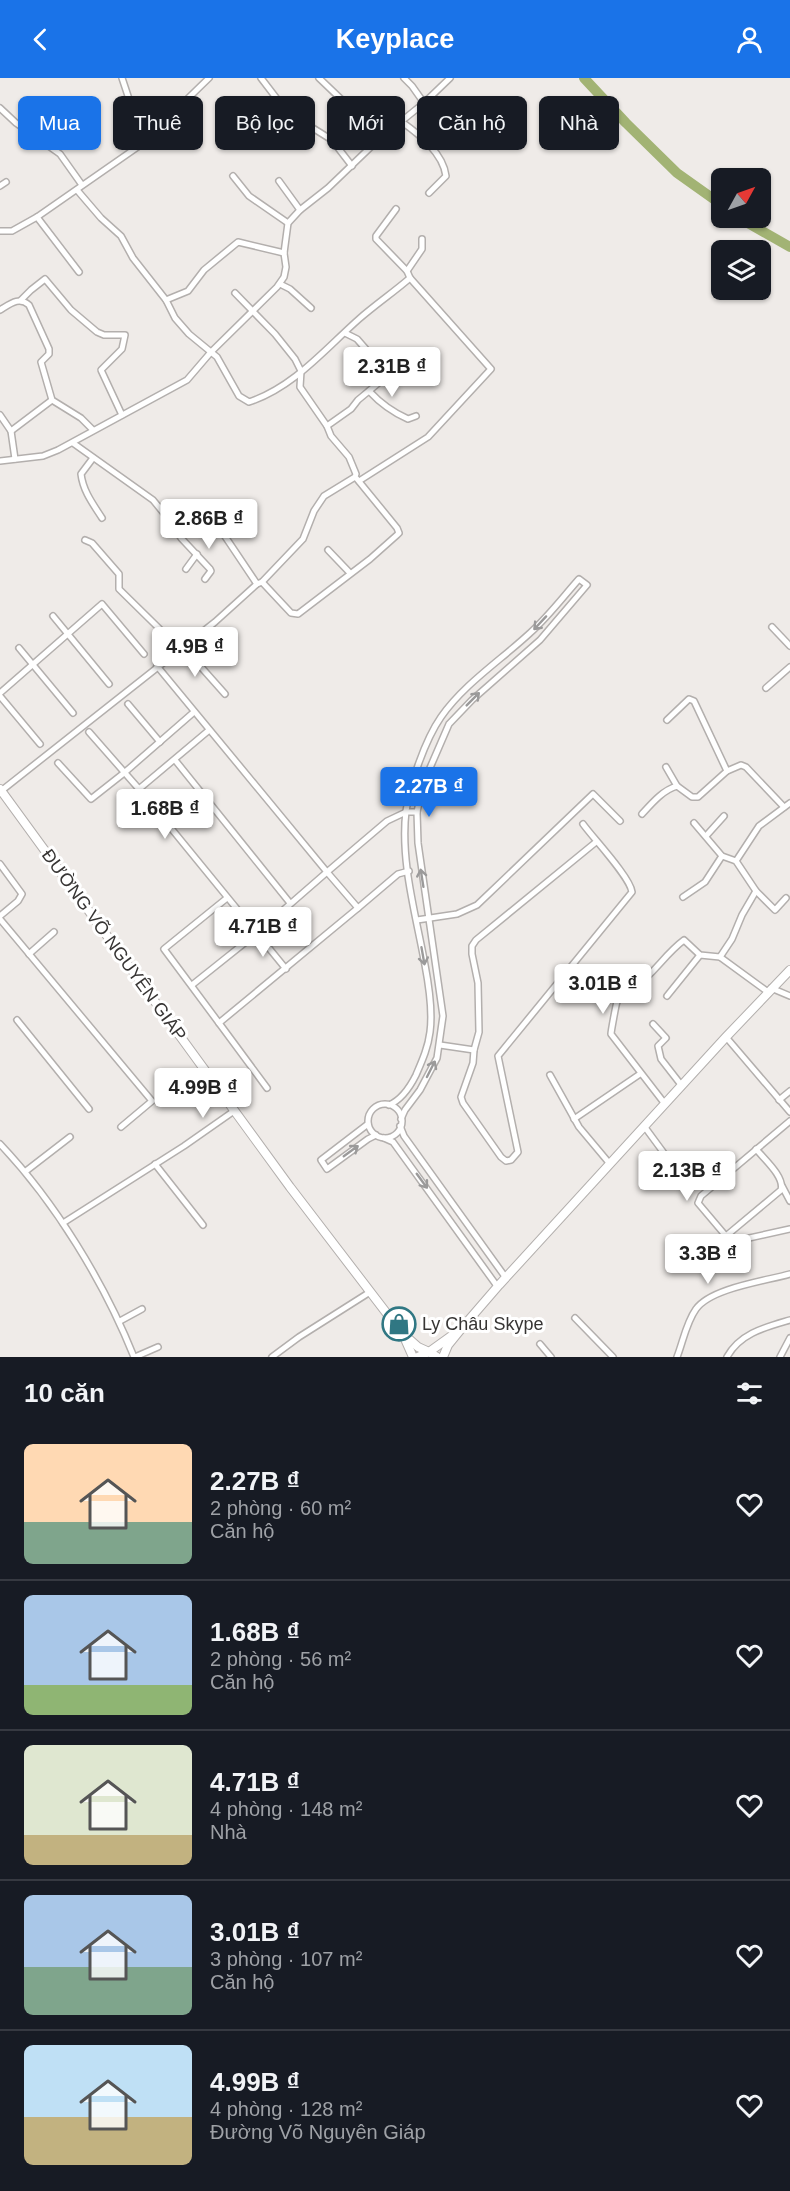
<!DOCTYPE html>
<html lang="vi">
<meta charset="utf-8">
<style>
body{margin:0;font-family:Arial,sans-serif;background:#20242c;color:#f1f3f6;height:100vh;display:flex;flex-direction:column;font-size:22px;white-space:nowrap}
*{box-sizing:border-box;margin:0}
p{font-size:20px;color:#9ea1a6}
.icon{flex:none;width:33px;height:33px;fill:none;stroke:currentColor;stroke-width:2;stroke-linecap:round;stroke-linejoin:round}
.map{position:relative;height:1279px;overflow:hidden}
.panel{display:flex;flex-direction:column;background:#171b24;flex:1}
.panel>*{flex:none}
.guide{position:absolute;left:18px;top:18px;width:754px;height:54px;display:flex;gap:12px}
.needle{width:39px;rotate:50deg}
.buttons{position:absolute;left:711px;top:90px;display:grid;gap:12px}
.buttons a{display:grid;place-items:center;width:60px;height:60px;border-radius:9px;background:#171b24;box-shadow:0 2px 4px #0004;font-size:30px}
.price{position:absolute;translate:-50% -51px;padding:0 14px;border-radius:6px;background:#fff;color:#222;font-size:20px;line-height:39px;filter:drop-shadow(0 2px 3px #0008)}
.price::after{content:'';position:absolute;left:50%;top:36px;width:18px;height:14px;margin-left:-9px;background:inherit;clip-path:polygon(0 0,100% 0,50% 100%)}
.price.current{background:#1a73e8;color:#fff}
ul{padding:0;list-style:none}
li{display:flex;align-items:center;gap:18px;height:150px;padding:0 24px}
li+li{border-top:2px solid #363941}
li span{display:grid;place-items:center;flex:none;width:168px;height:120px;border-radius:9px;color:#555}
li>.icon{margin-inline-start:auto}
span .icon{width:72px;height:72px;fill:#fffc;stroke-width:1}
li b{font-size:26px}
h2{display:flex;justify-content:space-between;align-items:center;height:72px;padding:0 24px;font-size:26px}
.pill{padding:0 21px;border-radius:9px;background:#171b24;box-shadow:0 2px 4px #0004;font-size:21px;line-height:54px}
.pill.current{background:#1a73e8;color:#fff}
header{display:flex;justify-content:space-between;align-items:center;height:78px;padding:0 24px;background:#1a73e8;color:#fff;font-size:27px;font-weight:800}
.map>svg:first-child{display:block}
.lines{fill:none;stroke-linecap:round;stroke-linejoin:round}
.river{stroke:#a2b374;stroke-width:10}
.minor-casing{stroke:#b3afad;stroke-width:8}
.primary-casing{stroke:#b3afad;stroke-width:10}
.minor{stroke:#fff;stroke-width:5}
.primary{stroke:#fff;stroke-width:8}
.oneway{stroke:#9b9a9a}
.labels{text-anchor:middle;stroke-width:6;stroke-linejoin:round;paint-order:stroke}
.street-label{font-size:18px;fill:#373534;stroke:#fff}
.poi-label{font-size:18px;fill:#373534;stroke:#fff;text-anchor:start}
</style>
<header><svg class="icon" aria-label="back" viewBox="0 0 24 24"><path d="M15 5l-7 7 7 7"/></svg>Keyplace<svg class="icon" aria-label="person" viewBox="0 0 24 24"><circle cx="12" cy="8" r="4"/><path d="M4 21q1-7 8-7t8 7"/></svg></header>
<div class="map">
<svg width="790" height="1279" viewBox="0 0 790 1279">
<rect width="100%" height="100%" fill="#efebe8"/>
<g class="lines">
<g class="river">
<polyline points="584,0 626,45 677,95 722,127"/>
<polyline points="739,140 790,169"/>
</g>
<g class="minor-casing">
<g id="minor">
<polyline points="122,0 130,24 153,55"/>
<polyline points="261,0 287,34 332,62 352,88"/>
<polyline points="319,0 342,22 377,63"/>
<polyline points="404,0 412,8 424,25"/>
<polyline points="0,30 16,45 60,76 82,107"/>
<path d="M 402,44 C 420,57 443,75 446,98 L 429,115"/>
<polyline points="39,62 59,38"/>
<polyline points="233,98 249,118 288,145"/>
<polyline points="279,103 300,132"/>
<polyline points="0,108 6,104"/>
<path d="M 77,112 L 101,140 L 121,158 L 133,180 L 166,222 L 175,240 L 189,256 L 217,279 L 239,318 L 249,324 C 294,309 325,271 359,241 C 376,226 394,214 410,200"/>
<polyline points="37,139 79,194"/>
<polyline points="0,153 12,153 37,139 139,68 209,0"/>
<polyline points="407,193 422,171 422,161"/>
<polyline points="280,206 290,211 311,230"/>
<polyline points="21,222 31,212 45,201 71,232 97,254 104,257 125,257 122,271 101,292 122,337"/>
<polyline points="166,222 188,213 204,192 238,164 284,175"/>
<path d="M 0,232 C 10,226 19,218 29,227 L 49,271 L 49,276 L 41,284 L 52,322 L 81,340 L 93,352"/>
<polyline points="345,255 357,261 371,277"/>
<path d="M 369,313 C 381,326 392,334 408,341 L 416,338"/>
<polyline points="0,337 11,353 15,381"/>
<polyline points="327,348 351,331 358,322 393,293 410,275"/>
<polyline points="11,353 52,322"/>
<polyline points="73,365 153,422 171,444 199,432 203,431 208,433 257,506"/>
<path d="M 93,380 L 81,396 C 83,413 93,426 102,440"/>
<polyline points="0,383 43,378 58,372 187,302 211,274 277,209 284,199 286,189 284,175 288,145 300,132 328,110 377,63 424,25 450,0"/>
<polyline points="359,403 428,359 491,291 410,200 407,193 376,161 376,158 396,131"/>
<polyline points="171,444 181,460 210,491 211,493 205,501"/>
<polyline points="85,462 92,465 119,496 119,511 180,571"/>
<polyline points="328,472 350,495"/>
<polyline points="186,491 197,476"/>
<polyline points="262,504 291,535 298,536 370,481 397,457 399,455 397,450 357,401"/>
<polyline points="53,538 109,606"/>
<polyline points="772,549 790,568"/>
<polyline points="186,567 201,589 225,616"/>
<polyline points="19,570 73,635"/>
<polyline points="157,588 327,794 387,743 406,734 417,734"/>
<polyline points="766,610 790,589"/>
<polyline points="0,615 102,526 144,576"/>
<polyline points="0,618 40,666"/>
<polyline points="128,626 160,664"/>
<polyline points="667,642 689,621 694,623 727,693"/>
<polyline points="89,654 139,711 286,891"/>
<polyline points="175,682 290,825"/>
<polyline points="58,685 91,721 124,695 194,634"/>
<polyline points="666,689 677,708"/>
<polyline points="139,711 208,653"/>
<polyline points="1,713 215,544 257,506 262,504 303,461 314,433 324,418 355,399 356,396 349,379 331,358 327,348 300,309 301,293 295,281 275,256 235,215"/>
<path d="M 642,736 C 652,725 663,712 677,708 L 692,719 L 698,719 L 727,693 L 741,687 L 746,689 L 784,729"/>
<polyline points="694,745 722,778 736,783 756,813 742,837 732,861 720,879"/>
<path d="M 583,746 C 593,760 630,799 632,814 L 498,978 L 518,1074 L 511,1082 L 506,1083 L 501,1079 L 463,1025 L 461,1019 L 473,985 L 474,972 L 479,954 L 478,905 L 472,876 L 472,868 L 476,862 L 596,764"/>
<polyline points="706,758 724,738"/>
<polyline points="736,783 759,748 790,725"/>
<polyline points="0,786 22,816 18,823 0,838"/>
<polyline points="756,813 775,832 786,820"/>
<polyline points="683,819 705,804 722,778"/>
<polyline points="358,830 398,796 409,793"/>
<polyline points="0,841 152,1023 121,1049"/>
<polyline points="417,842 457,836 477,827 593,716 620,743"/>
<polyline points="29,876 54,854"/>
<polyline points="192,907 257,855 327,794 358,830 219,945 267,1010"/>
<polyline points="771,910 790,918"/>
<polyline points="667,918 700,877"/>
<polyline points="17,942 89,1031"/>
<polyline points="219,945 164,871 227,820"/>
<polyline points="653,946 666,960 658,968 661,981 682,1008"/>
<polyline points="726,959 790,1034"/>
<polyline points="440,967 474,972"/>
<polyline points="550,997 579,1049 610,1086"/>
<polyline points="779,1022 790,1013"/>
<path d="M 665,1026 L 611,956 C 611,954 616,926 617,924 C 620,918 630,914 635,909 C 654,896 665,876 684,862 L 700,877 L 720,879 L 768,914"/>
<circle cx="385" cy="1043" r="17"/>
<path d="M 389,1027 C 401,1022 410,1009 416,997 C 422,983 428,970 430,954 C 433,932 429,908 425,887 C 416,837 400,783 406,733 C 410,706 425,662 441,639 C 464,606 501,582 530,555 C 548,539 563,519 579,501 L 587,507 L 540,562 L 472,622 L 449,646 L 423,706 L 417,734 L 418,765 L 443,938 L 437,980 L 420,1012 L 405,1032 L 401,1041"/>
<polyline points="574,1041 640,996"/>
<polyline points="790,1043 701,1118 698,1125 731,1164 790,1151"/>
<polyline points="368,1046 321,1082 327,1091 368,1061 376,1057"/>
<polyline points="400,1048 404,1058 506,1200"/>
<polyline points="644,1048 669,1082"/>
<polyline points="384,1060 393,1064 497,1208"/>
<path d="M 0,1066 C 55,1124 104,1204 134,1279"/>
<polyline points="155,1086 203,1147"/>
<polyline points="26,1093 70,1059"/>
<polyline points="782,1108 790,1123"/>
<polyline points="63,1145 184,1068 234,1033"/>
<path d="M 726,1158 L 781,1112 C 785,1099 764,1081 756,1071"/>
<polyline points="575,1240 613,1279"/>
<polyline points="120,1243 142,1231"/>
<polyline points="540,1266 551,1279"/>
<polyline points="135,1279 158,1269"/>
<polyline points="272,1279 299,1259 370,1214"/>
<path d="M 677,1279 C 683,1264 686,1245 696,1231 C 711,1210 765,1203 790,1196"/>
<path d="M 727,1279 C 740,1255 766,1249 790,1242"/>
<polyline points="780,1279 790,1260"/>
</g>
</g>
<g class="primary-casing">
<g id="primary">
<polyline points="0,711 290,1109 401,1254 418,1269 429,1274 461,1251"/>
<polyline points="405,1261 413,1279"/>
<polyline points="418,1279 429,1274 437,1279"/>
<polyline points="443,1279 448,1267 461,1251 499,1207 726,959 790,892"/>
</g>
</g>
<use href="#minor" class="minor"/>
<use href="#primary" class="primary"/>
</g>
<defs><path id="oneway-shaft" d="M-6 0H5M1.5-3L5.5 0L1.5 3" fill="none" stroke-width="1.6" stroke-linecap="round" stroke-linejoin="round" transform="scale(1.5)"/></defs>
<g class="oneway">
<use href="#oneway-shaft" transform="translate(540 545) rotate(133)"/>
<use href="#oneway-shaft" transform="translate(473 621) rotate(-45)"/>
<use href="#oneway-shaft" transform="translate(422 800) rotate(-99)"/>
<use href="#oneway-shaft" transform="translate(423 878) rotate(80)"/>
<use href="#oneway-shaft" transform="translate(431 991) rotate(-63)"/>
<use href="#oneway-shaft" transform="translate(351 1073) rotate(-36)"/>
<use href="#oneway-shaft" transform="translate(422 1103) rotate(54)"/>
</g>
<defs>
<g id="shop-ring" transform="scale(1.725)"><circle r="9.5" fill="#fff" stroke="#307783" stroke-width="1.5"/><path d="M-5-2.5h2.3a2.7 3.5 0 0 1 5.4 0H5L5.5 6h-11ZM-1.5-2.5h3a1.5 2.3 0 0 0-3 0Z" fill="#307783"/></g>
</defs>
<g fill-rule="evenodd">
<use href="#shop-ring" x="399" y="1246"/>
</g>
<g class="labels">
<g class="street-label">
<text transform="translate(114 867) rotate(54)" y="6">ĐƯỜNG VÕ NGUYÊN GIÁP</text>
</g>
<g class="poi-label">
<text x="422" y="1252">Ly Châu Skype</text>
</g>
</g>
</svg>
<div class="buttons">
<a><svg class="needle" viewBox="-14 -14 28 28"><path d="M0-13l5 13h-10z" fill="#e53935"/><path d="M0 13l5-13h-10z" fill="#9ea1a6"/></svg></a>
<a><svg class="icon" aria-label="layers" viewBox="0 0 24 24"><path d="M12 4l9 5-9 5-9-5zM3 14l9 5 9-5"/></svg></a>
</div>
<b class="price" style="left:392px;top:320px">2.31B ₫</b>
<b class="price" style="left:209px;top:472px">2.86B ₫</b>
<b class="price" style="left:195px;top:600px">4.9B ₫</b>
<b class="price current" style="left:429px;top:740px">2.27B ₫</b>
<b class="price" style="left:165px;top:762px">1.68B ₫</b>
<b class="price" style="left:263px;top:880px">4.71B ₫</b>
<b class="price" style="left:603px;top:937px">3.01B ₫</b>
<b class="price" style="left:203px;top:1041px">4.99B ₫</b>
<b class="price" style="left:687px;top:1124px">2.13B ₫</b>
<b class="price" style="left:708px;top:1207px">3.3B ₫</b>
<div class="guide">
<a class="pill current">Mua</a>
<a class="pill">Thuê</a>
<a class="pill">Bộ lọc</a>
<a class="pill">Mới</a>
<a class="pill">Căn hộ</a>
<a class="pill">Nhà</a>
</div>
</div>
<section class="panel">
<h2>10 căn<svg class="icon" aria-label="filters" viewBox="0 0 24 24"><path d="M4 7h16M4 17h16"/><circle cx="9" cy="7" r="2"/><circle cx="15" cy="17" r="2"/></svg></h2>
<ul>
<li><span style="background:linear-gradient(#ffd9b3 65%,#7fa58c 0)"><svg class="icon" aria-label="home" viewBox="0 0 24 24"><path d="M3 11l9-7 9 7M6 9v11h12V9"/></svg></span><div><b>2.27B ₫</b><p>2 phòng · 60 m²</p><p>Căn hộ</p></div><svg class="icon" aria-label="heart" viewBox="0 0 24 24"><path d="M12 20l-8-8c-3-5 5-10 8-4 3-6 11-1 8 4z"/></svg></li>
<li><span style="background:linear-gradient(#a9c7e8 75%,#8fb573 0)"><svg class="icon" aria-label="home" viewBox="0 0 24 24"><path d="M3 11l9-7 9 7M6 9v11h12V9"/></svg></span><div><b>1.68B ₫</b><p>2 phòng · 56 m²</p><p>Căn hộ</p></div><svg class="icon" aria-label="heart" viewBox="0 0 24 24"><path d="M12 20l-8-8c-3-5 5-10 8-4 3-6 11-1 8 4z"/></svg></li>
<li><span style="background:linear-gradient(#dfe7d0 75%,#c2b280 0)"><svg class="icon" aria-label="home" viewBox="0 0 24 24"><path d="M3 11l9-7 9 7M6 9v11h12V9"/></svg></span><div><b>4.71B ₫</b><p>4 phòng · 148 m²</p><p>Nhà</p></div><svg class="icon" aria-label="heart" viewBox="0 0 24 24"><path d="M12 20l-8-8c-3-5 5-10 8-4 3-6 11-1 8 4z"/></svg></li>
<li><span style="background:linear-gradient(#a9c7e8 60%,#7fa58c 0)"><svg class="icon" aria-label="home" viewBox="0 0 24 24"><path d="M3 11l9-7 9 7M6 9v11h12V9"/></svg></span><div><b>3.01B ₫</b><p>3 phòng · 107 m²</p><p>Căn hộ</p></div><svg class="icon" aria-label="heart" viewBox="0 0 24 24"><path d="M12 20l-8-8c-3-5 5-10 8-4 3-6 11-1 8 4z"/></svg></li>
<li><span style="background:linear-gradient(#bfe0f5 60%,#c2b280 0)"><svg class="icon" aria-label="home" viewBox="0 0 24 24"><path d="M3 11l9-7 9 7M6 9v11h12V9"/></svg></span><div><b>4.99B ₫</b><p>4 phòng · 128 m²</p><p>Đường Võ Nguyên Giáp</p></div><svg class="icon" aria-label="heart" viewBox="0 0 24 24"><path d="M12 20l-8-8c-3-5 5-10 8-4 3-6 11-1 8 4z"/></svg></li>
</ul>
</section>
